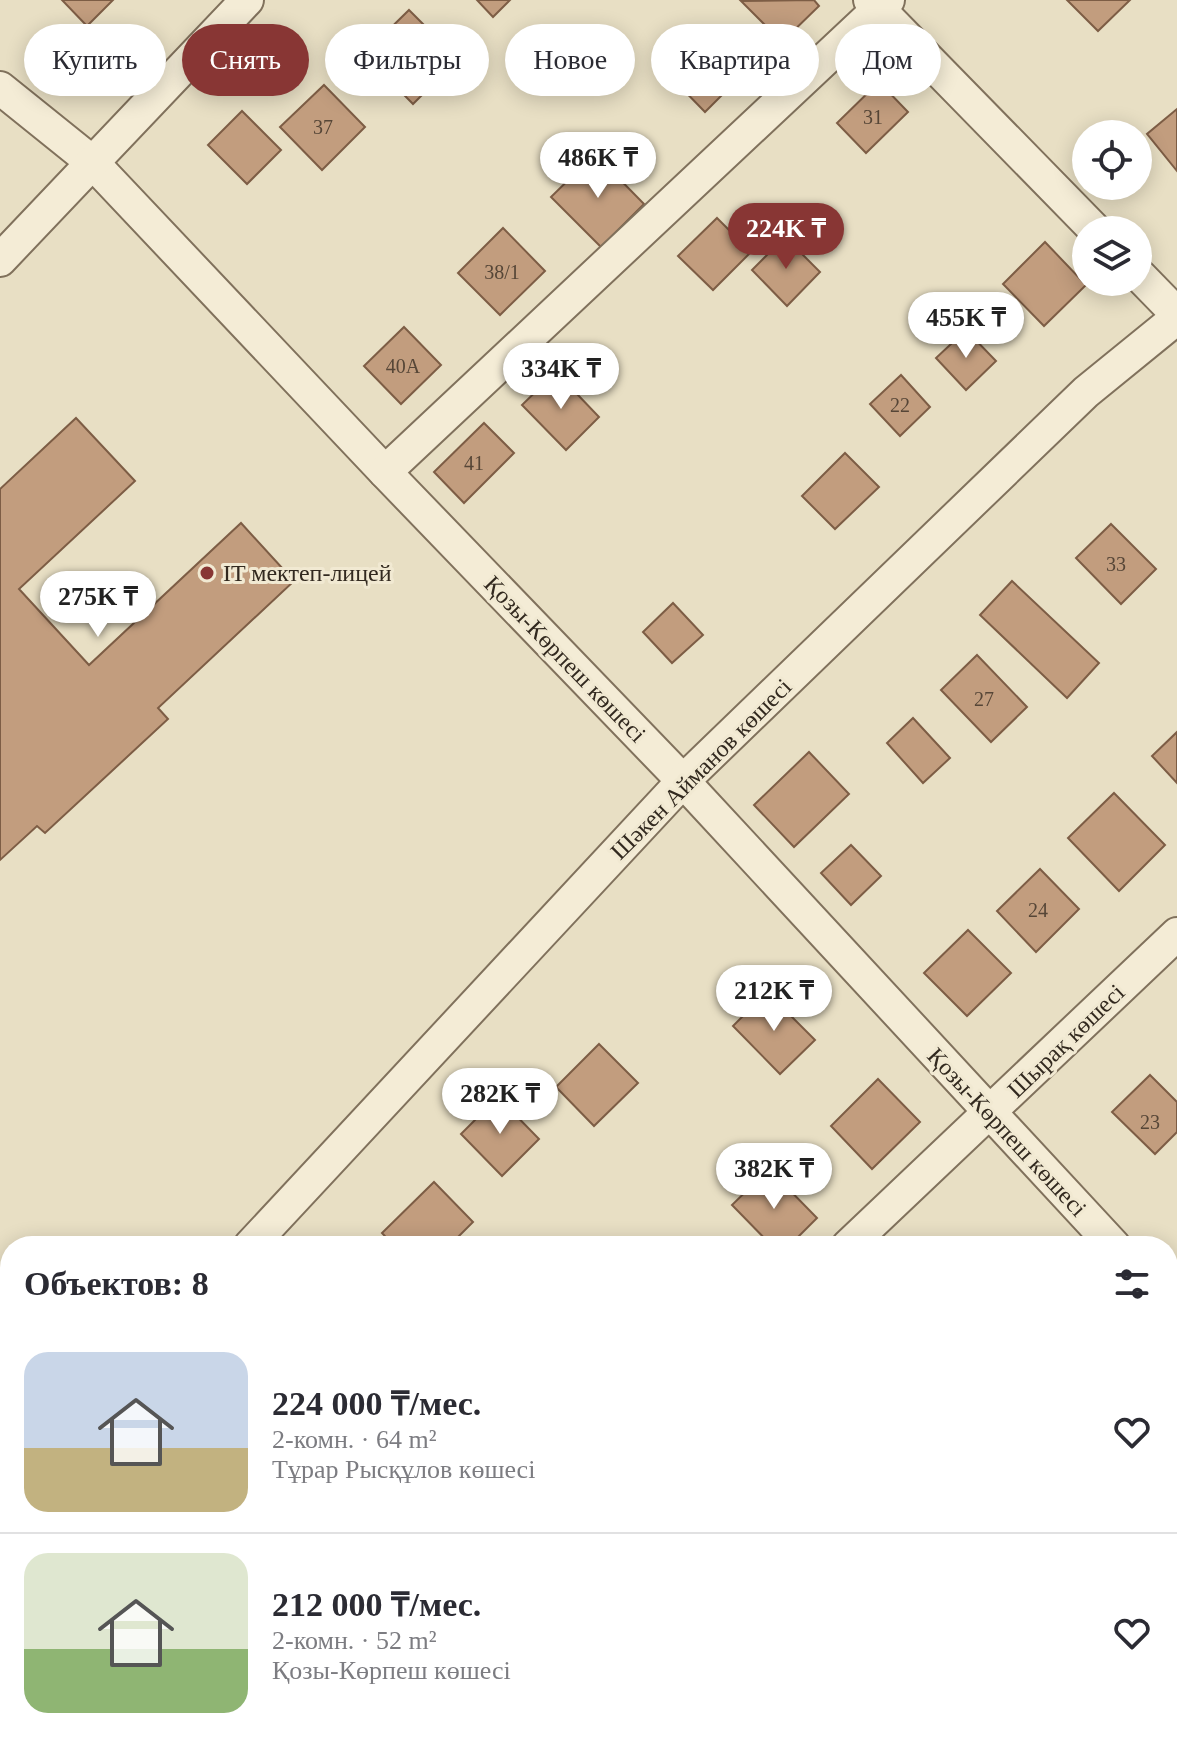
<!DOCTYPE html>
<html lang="ru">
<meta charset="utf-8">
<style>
body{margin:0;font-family:"Times New Roman",serif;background:#f2f2f3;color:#2b2b33;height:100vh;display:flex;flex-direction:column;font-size:30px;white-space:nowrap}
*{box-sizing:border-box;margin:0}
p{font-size:26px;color:#7c7c81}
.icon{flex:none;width:44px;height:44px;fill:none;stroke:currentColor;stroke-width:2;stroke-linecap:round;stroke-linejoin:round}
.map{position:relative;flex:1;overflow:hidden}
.drawer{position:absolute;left:0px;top:1236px;width:1178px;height:514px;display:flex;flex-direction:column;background:#fff;border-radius:32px 32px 0 0;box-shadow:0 4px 20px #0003}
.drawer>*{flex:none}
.hud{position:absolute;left:24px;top:24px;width:1130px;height:72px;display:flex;gap:16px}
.tools{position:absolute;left:1072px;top:120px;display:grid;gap:16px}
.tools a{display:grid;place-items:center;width:80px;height:80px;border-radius:50%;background:#fff;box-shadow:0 4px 20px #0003;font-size:40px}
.price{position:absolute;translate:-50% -68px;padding:0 18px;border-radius:28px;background:#fff;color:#222;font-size:26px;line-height:52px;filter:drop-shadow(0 2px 4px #0008)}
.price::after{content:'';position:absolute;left:50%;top:48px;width:24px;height:18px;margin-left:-12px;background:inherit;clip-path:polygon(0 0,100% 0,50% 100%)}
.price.on{background:#883634;color:#fff}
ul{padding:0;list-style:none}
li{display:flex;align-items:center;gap:24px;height:200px;padding:0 24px}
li+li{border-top:2px solid #e1e1e2}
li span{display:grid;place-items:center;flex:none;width:224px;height:160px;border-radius:24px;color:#555}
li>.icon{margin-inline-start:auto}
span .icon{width:96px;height:96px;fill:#fffc;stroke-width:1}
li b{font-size:34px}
h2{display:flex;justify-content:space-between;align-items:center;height:96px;padding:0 24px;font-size:34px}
.chip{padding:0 28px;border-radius:36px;background:#fff;box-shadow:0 4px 20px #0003;font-size:28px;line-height:72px}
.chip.on{background:#883634;color:#fff}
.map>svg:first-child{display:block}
.building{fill:#c29d7e;stroke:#7d5d45;stroke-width:2}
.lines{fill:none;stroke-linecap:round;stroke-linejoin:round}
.minor-casing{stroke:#80715c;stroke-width:36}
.minor{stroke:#f4ecd6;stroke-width:32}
.poi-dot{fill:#883634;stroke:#f1e9d2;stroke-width:3}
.labels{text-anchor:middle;stroke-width:6;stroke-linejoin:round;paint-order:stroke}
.number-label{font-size:20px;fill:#564637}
.poi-label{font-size:24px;fill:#32291f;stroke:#f1e9d2;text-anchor:start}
.street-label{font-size:24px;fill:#32291f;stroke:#f1e9d2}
</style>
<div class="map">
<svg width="1177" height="1749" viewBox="0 0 1177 1749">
<rect width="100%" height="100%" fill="#e8dfc4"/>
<g class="building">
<polygon points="62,0 113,0 87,26"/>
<polygon points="477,0 510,0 493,17"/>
<polygon points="814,0 819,6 782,42 741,1"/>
<polygon points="1067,0 1130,0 1098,31"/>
<polygon points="409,10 458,59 413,104 364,54"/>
<polygon points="718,27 754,63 705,112 669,75"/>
<polygon points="879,82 908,112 866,153 837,123"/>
<polygon points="324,85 365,127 322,170 280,127"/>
<polygon points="1177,109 1177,171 1147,134"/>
<polygon points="242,111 281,150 247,184 208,145"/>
<polygon points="595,154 644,204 601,247 551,197"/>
<polygon points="717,218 751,252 713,290 678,256"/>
<polygon points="503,228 545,271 500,315 458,273"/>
<polygon points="785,237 820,272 787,306 752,270"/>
<polygon points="1045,242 1086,285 1044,326 1003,284"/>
<polygon points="404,327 441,365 401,404 364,366"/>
<polygon points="966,330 996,361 966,390 936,358"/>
<polygon points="556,372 599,417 566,450 522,405"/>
<polygon points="901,375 930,407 900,436 870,404"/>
<polygon points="76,418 135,481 19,589 89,665 241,523 294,581 158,708 168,719 45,833 37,826 0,860 0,489"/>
<polygon points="484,423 514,453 464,503 434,472"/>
<polygon points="845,453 879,487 835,529 802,496"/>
<polygon points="1111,524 1156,569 1121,604 1076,558"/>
<polygon points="1012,581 1099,663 1067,698 980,615"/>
<polygon points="673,603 703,635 672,663 643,632"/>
<polygon points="977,655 1027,707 991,742 941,690"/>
<polygon points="913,718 950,758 923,783 887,743"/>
<polygon points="1177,732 1177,783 1152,756"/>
<polygon points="809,752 849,794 794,847 754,805"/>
<polygon points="1114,793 1165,845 1119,891 1068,838"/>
<polygon points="851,845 881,876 851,905 821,873"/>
<polygon points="1040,869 1079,909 1036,952 997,911"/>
<polygon points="968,930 1011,973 967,1016 924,973"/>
<polygon points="767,992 815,1040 780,1074 733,1026"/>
<polygon points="599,1044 638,1083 594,1126 556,1087"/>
<polygon points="1150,1075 1177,1102 1177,1132 1155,1154 1112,1112"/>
<polygon points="878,1079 920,1122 872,1169 831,1126"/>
<polygon points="498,1097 539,1139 502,1176 461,1134"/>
<polygon points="769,1169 817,1218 789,1246 772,1246 732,1205"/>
<polygon points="434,1182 473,1222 449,1246 394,1246 382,1233"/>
<polygon points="1177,1390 1177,1471 1168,1462 1168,1399"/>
<polygon points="0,1615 10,1626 10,1640 0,1649"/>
<polygon points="1177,1730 1177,1749 1157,1749 1168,1740"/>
<polygon points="194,1740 251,1740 242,1749 202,1749"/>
<polygon points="829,1740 900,1740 891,1749 835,1749"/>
</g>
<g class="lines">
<g class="minor-casing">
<g id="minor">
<polyline points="870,0 1095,230"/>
<polyline points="0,88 92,162 385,472 683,781 1114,1246"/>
<polyline points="0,260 247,0"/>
<polyline points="1138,274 1177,314"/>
<polyline points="385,472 888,0"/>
<polyline points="250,1246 683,781 1086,392 1177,318"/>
<polyline points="848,1246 1177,934"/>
<polyline points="1168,1303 1177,1312"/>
<polyline points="0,1321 10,1331"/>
<polyline points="0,1488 10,1478"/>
<polyline points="1168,1595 1177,1587"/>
<polyline points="409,1740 417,1749"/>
<polyline points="309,1749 319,1740"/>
<polyline points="997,1749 1007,1740"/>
</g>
</g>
<use href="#minor" class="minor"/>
</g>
<circle class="poi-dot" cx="207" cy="573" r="8"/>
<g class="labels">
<g class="number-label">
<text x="873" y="124">31</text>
<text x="323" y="134">37</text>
<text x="502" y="279">38/1</text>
<text x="403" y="373">40А</text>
<text x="900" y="412">22</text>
<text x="474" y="470">41</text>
<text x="1116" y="571">33</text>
<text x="984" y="706">27</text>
<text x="1038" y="917">24</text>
<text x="1150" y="1129">23</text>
</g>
<g class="poi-label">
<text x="223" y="581">IT мектеп-лицей</text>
</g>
<g class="street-label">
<text transform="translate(565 659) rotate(46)" y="8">Қозы-Көрпеш көшесі</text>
<text transform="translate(701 769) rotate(-45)" y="8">Шәкен Айманов көшесі</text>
<text transform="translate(1066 1041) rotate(-44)" y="8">Шырақ көшесі</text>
<text transform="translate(1007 1132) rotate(47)" y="8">Қозы-Көрпеш көшесі</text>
</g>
</g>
</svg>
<div class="tools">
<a><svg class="icon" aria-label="locate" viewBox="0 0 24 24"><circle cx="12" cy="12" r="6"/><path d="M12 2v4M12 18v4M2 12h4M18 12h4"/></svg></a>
<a><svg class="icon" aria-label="layers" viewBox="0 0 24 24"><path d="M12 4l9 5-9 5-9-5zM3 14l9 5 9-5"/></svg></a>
</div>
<b class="price" style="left:598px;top:200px">486K ₸</b>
<b class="price on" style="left:786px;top:271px">224K ₸</b>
<b class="price" style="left:966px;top:360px">455K ₸</b>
<b class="price" style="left:561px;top:411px">334K ₸</b>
<b class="price" style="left:98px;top:639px">275K ₸</b>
<b class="price" style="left:774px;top:1033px">212K ₸</b>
<b class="price" style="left:500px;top:1136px">282K ₸</b>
<b class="price" style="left:774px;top:1211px">382K ₸</b>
<div class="hud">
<a class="chip">Купить</a>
<a class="chip on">Снять</a>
<a class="chip">Фильтры</a>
<a class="chip">Новое</a>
<a class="chip">Квартира</a>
<a class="chip">Дом</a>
</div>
<section class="drawer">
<h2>Объектов: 8<svg class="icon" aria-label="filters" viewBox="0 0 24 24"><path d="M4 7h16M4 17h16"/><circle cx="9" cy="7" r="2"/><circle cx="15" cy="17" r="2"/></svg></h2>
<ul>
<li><span style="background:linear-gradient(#c9d6e8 60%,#c2b280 0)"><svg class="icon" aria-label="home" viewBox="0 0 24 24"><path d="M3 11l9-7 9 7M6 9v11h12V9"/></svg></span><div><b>224 000 ₸/мес.</b><p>2-комн. · 64 m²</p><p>Тұрар Рысқұлов көшесі</p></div><svg class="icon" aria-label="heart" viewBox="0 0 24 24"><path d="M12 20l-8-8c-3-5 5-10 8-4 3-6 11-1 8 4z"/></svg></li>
<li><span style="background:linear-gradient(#dfe7d0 60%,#8fb573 0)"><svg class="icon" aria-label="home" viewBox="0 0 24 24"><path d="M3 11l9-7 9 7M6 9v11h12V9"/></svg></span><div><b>212 000 ₸/мес.</b><p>2-комн. · 52 m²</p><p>Қозы-Көрпеш көшесі</p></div><svg class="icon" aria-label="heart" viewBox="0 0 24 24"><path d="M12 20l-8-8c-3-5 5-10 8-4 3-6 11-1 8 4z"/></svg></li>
</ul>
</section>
</div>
